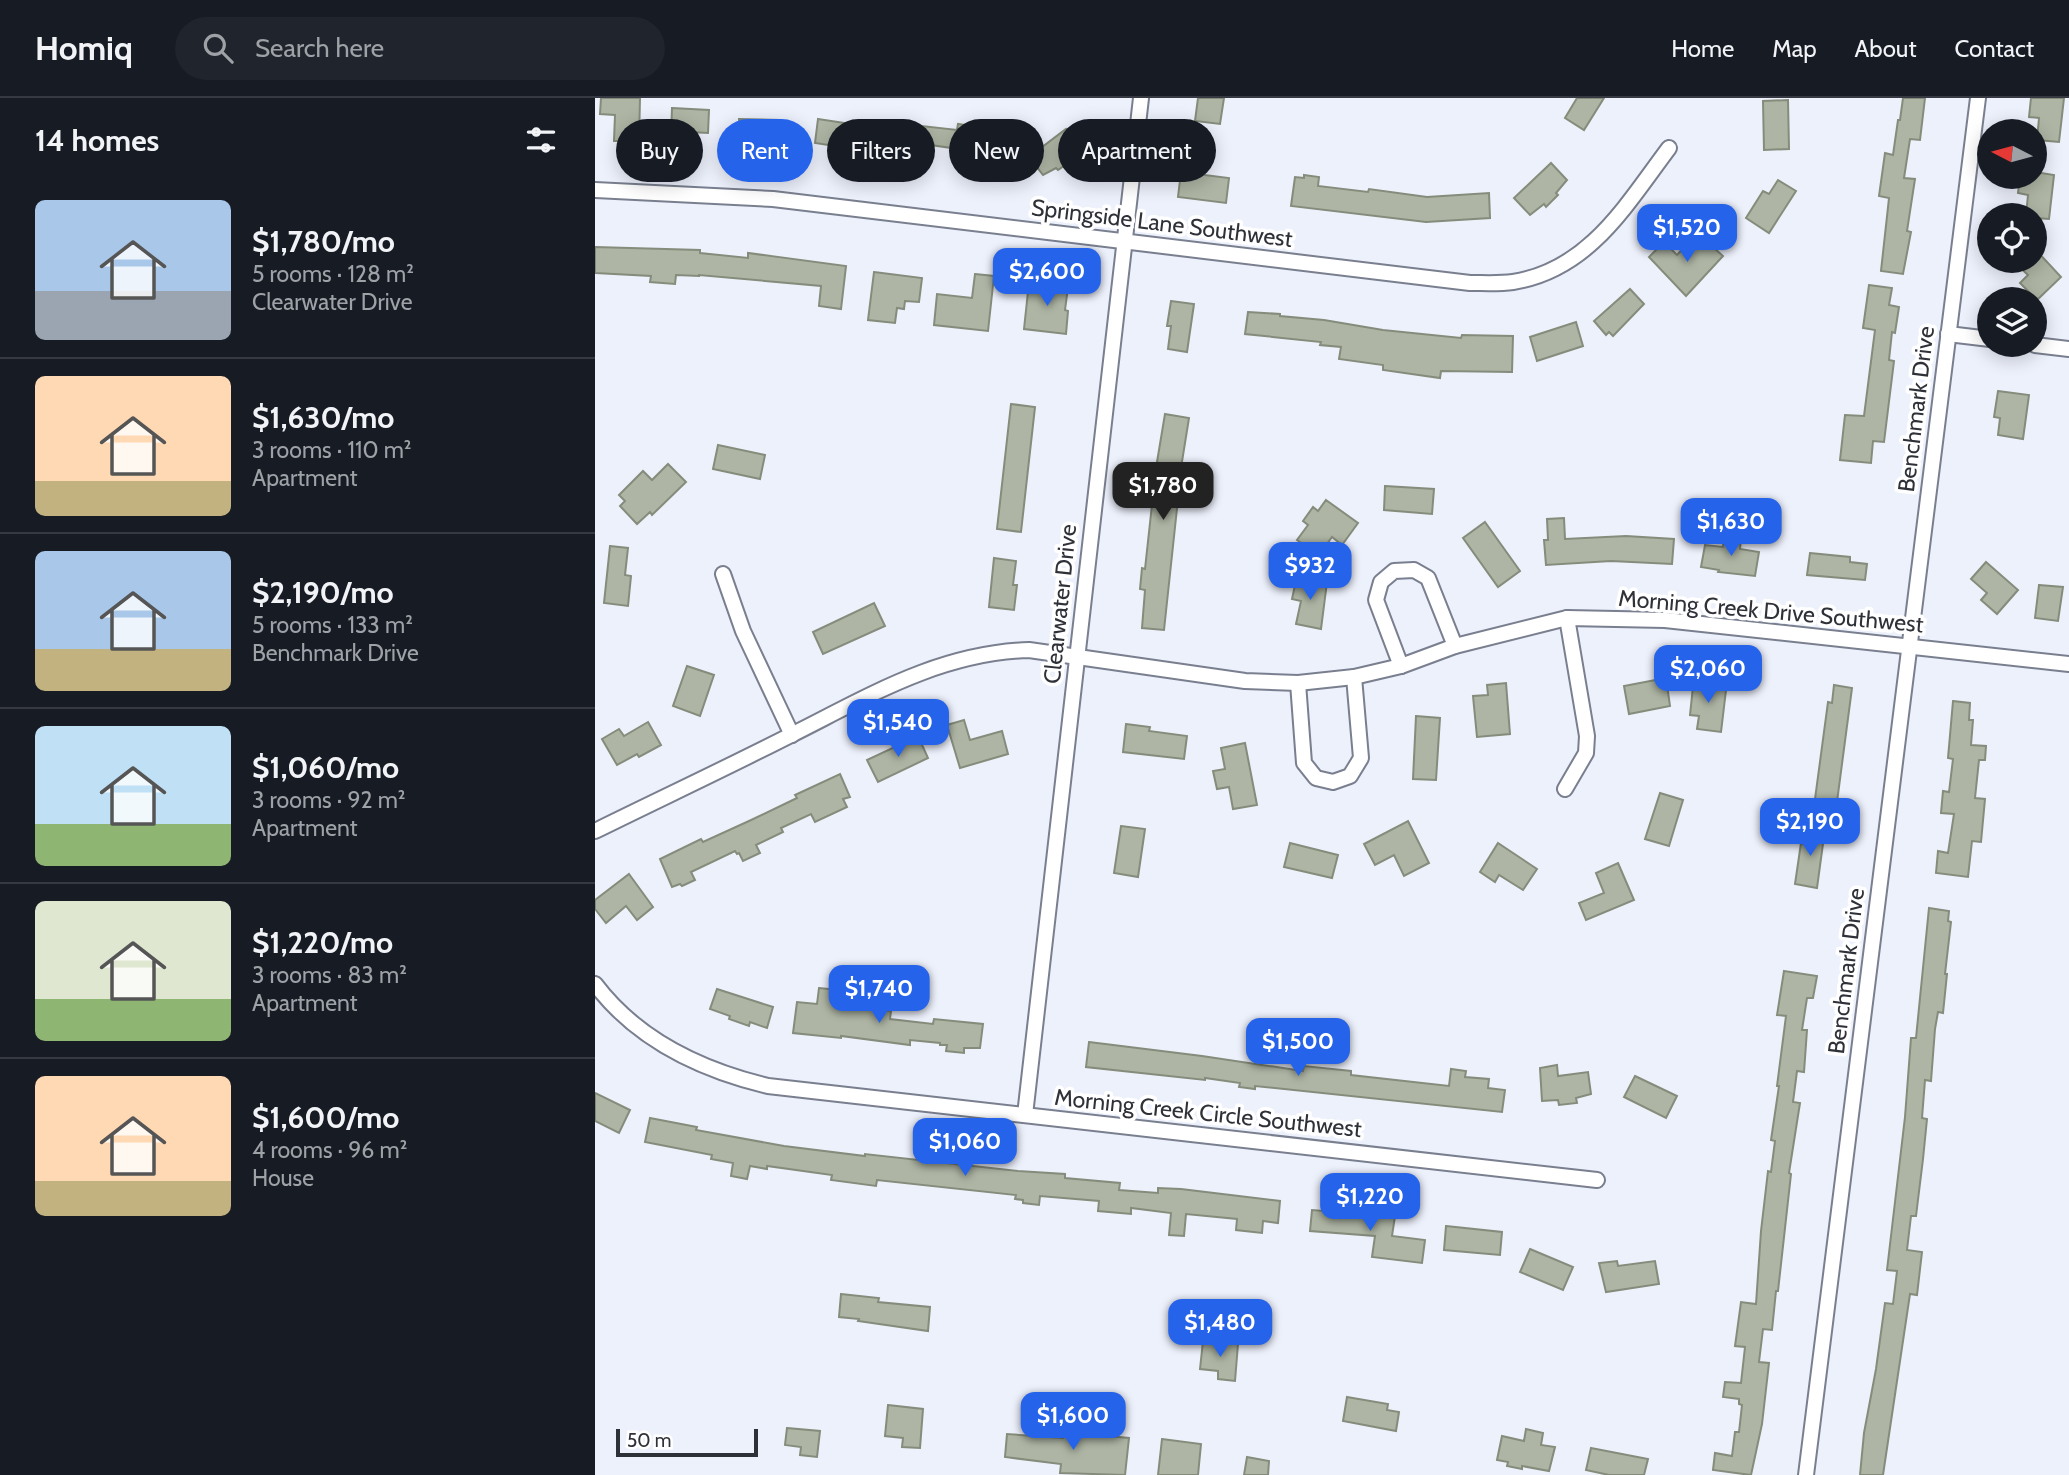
<!DOCTYPE html>
<meta charset="utf-8">
<style>
body{margin:0;font-family:Cabin,sans-serif;background:#20242c;color:#f1f3f6;height:100vh;display:flex;flex-direction:column;font-size:26px;white-space:nowrap}
*{box-sizing:border-box;margin:0}
p{font-size:23px;color:#9ea1a6}
.icon{flex:none;width:38px;height:38px;fill:none;stroke:currentColor;stroke-width:2;stroke-linecap:round;stroke-linejoin:round}
.map{position:relative;flex:1;overflow:hidden}
.side{display:flex;flex-direction:column;background:#171b24;width:595px}
.side>*{flex:none}
.hud{position:absolute;left:21px;top:21px;width:665px;height:63px;display:flex;gap:14px}
.needle{width:46px;rotate:276deg}
.fabs{position:absolute;left:1382px;top:21px;display:grid;gap:14px}
.fabs a{display:grid;place-items:center;width:70px;height:70px;border-radius:50%;background:#171b24;box-shadow:0 4px 18px #0003;font-size:35px}
.scale{position:absolute;left:21px;bottom:18px;width:142px;box-sizing:border-box;padding-left:7px;border:4px solid #2f3138;border-top:0;font-size:19px;line-height:24px;white-space:nowrap;color:#2f3138;-webkit-text-stroke:5px #fff;paint-order:stroke}
.price{position:absolute;translate:-50% -60px;padding:0 16px;border-radius:14px;background:#2563eb;color:#fff;font-size:23px;line-height:46px;filter:drop-shadow(0 2px 4px #0008)}
.price::after{content:'';position:absolute;left:50%;top:42px;width:21px;height:16px;margin-left:-10px;background:inherit;clip-path:polygon(0 0,100% 0,50% 100%)}
.price.current{background:#222;color:#fff}
ul{padding:0;list-style:none}
li{display:flex;align-items:center;gap:21px;height:175px;padding:0 35px}
li+li{border-top:2px solid #363941}
li span{display:grid;place-items:center;flex:none;width:196px;height:140px;border-radius:10px;color:#555}
li>.icon{margin-inline-start:auto}
span .icon{width:84px;height:84px;fill:#fffc;stroke-width:1}
li b{font-size:30px}
h2{display:flex;justify-content:space-between;align-items:center;height:84px;padding:0 35px;font-size:30px}
.tag{padding:0 24px;border-radius:32px;background:#171b24;box-shadow:0 4px 18px #0003;font-size:24px;line-height:63px}
.tag.current{background:#2563eb;color:#fff}
header{display:flex;align-items:center;gap:42px;box-sizing:border-box;height:98px;padding:0 35px;background:#171b24;border-bottom:2px solid #363941}
header strong{font-size:33px}
nav{display:flex;gap:38px;margin-inline-start:auto;font-size:24px}
.search{width:490px;height:63px;background:#20242c;display:flex;align-items:center;gap:18px;box-sizing:border-box;padding:0 24px;border-radius:38px;color:#9ea1a6;font-size:26px}
main{display:flex;flex:1;min-height:0}
.map>svg:first-child{display:block}
.building{fill:#aeb5a4;stroke:#858c7b;stroke-width:2}
.lines{fill:none;stroke-linecap:round;stroke-linejoin:round}
.street-casing{stroke:#797f8f;stroke-width:18}
.street{stroke:#fff;stroke-width:14}
.labels{text-anchor:middle;stroke-width:7;stroke-linejoin:round;paint-order:stroke}
.street-label{font-size:23px;fill:#2f3138;stroke:#fff}
</style>
<header>
<strong>Homiq</strong>
<div class="search"><svg class="icon" aria-label="search" viewBox="0 0 24 24"><circle cx="10" cy="10" r="6"/><path d="M15 15l6 6"/></svg>Search here</div>
<nav><a>Home</a><a>Map</a><a>About</a><a>Contact</a></nav>
</header>
<main>
<section class="side">
<h2>14 homes<svg class="icon" aria-label="filters" viewBox="0 0 24 24"><path d="M4 7h16M4 17h16"/><circle cx="9" cy="7" r="2"/><circle cx="15" cy="17" r="2"/></svg></h2>
<ul>
<li><span style="background:linear-gradient(#a9c7e8 65%,#9aa5b1 0)"><svg class="icon" aria-label="home" viewBox="0 0 24 24"><path d="M3 11l9-7 9 7M6 9v11h12V9"/></svg></span><div><b>$1,780/mo</b><p>5 rooms · 128 m²</p><p>Clearwater Drive</p></div></li>
<li><span style="background:linear-gradient(#ffd9b3 75%,#c2b280 0)"><svg class="icon" aria-label="home" viewBox="0 0 24 24"><path d="M3 11l9-7 9 7M6 9v11h12V9"/></svg></span><div><b>$1,630/mo</b><p>3 rooms · 110 m²</p><p>Apartment</p></div></li>
<li><span style="background:linear-gradient(#a9c7e8 70%,#c2b280 0)"><svg class="icon" aria-label="home" viewBox="0 0 24 24"><path d="M3 11l9-7 9 7M6 9v11h12V9"/></svg></span><div><b>$2,190/mo</b><p>5 rooms · 133 m²</p><p>Benchmark Drive</p></div></li>
<li><span style="background:linear-gradient(#bfe0f5 70%,#8fb573 0)"><svg class="icon" aria-label="home" viewBox="0 0 24 24"><path d="M3 11l9-7 9 7M6 9v11h12V9"/></svg></span><div><b>$1,060/mo</b><p>3 rooms · 92 m²</p><p>Apartment</p></div></li>
<li><span style="background:linear-gradient(#dfe7d0 70%,#8fb573 0)"><svg class="icon" aria-label="home" viewBox="0 0 24 24"><path d="M3 11l9-7 9 7M6 9v11h12V9"/></svg></span><div><b>$1,220/mo</b><p>3 rooms · 83 m²</p><p>Apartment</p></div></li>
<li><span style="background:linear-gradient(#ffd9b3 75%,#c2b280 0)"><svg class="icon" aria-label="home" viewBox="0 0 24 24"><path d="M3 11l9-7 9 7M6 9v11h12V9"/></svg></span><div><b>$1,600/mo</b><p>4 rooms · 96 m²</p><p>House</p></div></li>
</ul>
</section>
<div class="map">
<svg width="1474" height="1377" viewBox="0 0 1474 1377">
<rect width="100%" height="100%" fill="#edf1fc"/>
<g class="building">
<polygon points="6,0 45,0 44,43 19,43 20,17 5,16"/>
<polygon points="603,0 629,0 625,26 600,23"/>
<polygon points="982,0 1009,0 989,32 970,20"/>
<polygon points="1308,0 1330,0 1325,42 1315,41 1309,80 1320,81 1312,133 1316,134 1308,176 1286,173 1294,100 1284,98 1290,55 1298,57 1303,22 1305,22"/>
<polygon points="1436,0 1469,0 1464,44 1442,42 1444,20 1434,19"/>
<polygon points="1193,2 1194,51 1169,52 1168,3"/>
<polygon points="77,10 114,12 113,35 94,34 94,38 76,37"/>
<polygon points="144,21 185,22 185,43 164,43 164,39 144,39"/>
<polygon points="223,21 270,28 270,31 308,36 309,26 362,32 363,26 402,32 399,56 335,47 333,63 286,57 286,55 255,50 254,56 239,54 240,48 220,45"/>
<polygon points="471,31 485,49 473,60 476,63 463,72 461,70 448,77 434,59"/>
<polygon points="956,65 972,82 961,95 963,97 951,109 949,106 935,117 919,100"/>
<polygon points="586,74 634,80 631,105 583,99"/>
<polygon points="1440,74 1459,77 1454,121 1440,120 1440,117 1431,117 1433,97 1423,95 1425,79 1440,79"/>
<polygon points="709,77 724,79 723,88 773,94 774,91 832,99 894,95 895,120 831,124 696,108 700,79 709,80"/>
<polygon points="1183,82 1201,93 1174,135 1151,120 1168,93 1174,96"/>
<polygon points="1097,141 1103,147 1109,141 1128,158 1091,198 1054,159 1069,144 1082,157"/>
<polygon points="0,149 105,152 105,155 153,160 153,155 251,168 246,211 224,208 226,188 104,177 104,178 81,177 80,186 55,184 56,178 0,175"/>
<polygon points="1440,151 1466,179 1442,202 1425,185 1433,177 1418,163 1440,163"/>
<polygon points="279,174 327,180 324,204 310,203 309,211 302,210 300,225 273,222"/>
<polygon points="380,176 399,178 393,233 339,227 342,196 377,200"/>
<polygon points="434,184 473,189 470,212 473,213 471,236 429,231"/>
<polygon points="1274,187 1297,190 1294,207 1304,209 1300,235 1297,234 1294,262 1299,263 1289,344 1278,343 1276,365 1245,362 1250,317 1269,318 1280,232 1268,230"/>
<polygon points="1035,191 1049,206 1018,238 1014,234 1011,237 999,223"/>
<polygon points="576,203 599,206 592,254 573,251 576,228 572,228"/>
<polygon points="653,214 685,216 685,218 729,222 788,232 866,240 867,237 918,238 917,274 846,273 845,280 788,272 788,267 744,261 746,249 725,247 726,244 650,236"/>
<polygon points="981,224 988,248 942,263 935,239"/>
<polygon points="1403,293 1434,297 1428,341 1403,337 1405,320 1399,319"/>
<polygon points="416,306 440,309 426,434 402,431"/>
<polygon points="570,316 594,320 581,401 583,401 569,532 547,530 550,492 545,491 547,470 550,471 561,370"/>
<polygon points="123,347 170,357 165,381 118,371"/>
<polygon points="73,366 91,384 57,417 55,414 42,426 25,408 30,403 24,397 48,373 57,382"/>
<polygon points="790,388 839,391 837,416 789,412"/>
<polygon points="731,402 763,425 747,447 737,439 724,457 702,442 713,427 708,423 718,409 723,413"/>
<polygon points="969,420 970,441 1031,438 1079,441 1077,466 1016,463 951,467 949,442 953,442 952,421"/>
<polygon points="890,424 925,473 903,489 868,440"/>
<polygon points="1129,439 1146,441 1145,451 1164,454 1160,478 1123,474 1124,472 1106,469 1110,447 1128,449"/>
<polygon points="15,448 33,450 30,477 36,478 33,508 9,505"/>
<polygon points="1215,455 1255,459 1255,464 1272,466 1270,482 1212,477"/>
<polygon points="399,460 421,463 418,487 422,487 419,512 394,509"/>
<polygon points="1391,464 1423,492 1402,516 1386,502 1392,495 1376,481"/>
<polygon points="704,479 732,484 726,531 701,526 706,503 697,501 700,487 702,487"/>
<polygon points="1444,487 1468,489 1463,523 1440,520"/>
<polygon points="279,505 290,528 228,556 218,534"/>
<polygon points="92,568 119,577 105,618 78,608"/>
<polygon points="1099,579 1118,581 1117,590 1131,592 1126,634 1102,631 1104,618 1095,617"/>
<polygon points="1071,580 1075,608 1034,616 1029,588"/>
<polygon points="911,585 915,636 882,639 878,598 893,597 892,587"/>
<polygon points="1239,587 1257,590 1240,719 1218,716 1233,604 1237,605"/>
<polygon points="1358,603 1375,605 1374,622 1378,622 1376,647 1391,648 1390,662 1384,662 1380,700 1390,701 1386,744 1377,743 1373,779 1341,775 1343,753 1353,755 1359,716 1346,715 1348,693 1354,694 1358,661 1353,660"/>
<polygon points="821,618 845,620 841,682 818,681"/>
<polygon points="369,622 375,642 407,633 413,656 365,670 352,627"/>
<polygon points="53,624 66,647 44,659 42,656 22,667 7,641 24,631 29,638"/>
<polygon points="531,626 555,629 554,633 592,638 589,661 528,654"/>
<polygon points="323,638 333,660 283,684 272,662"/>
<polygon points="650,645 662,707 638,711 634,689 622,691 618,673 630,671 626,650"/>
<polygon points="245,676 255,699 248,701 252,709 220,724 216,716 186,730 188,734 161,747 165,755 148,763 144,755 142,756 140,753 96,774 100,782 87,788 85,786 77,789 65,761 106,741 108,744 154,723 202,700 200,697"/>
<polygon points="1065,695 1088,702 1074,748 1050,741"/>
<polygon points="813,723 834,765 809,778 799,757 780,767 769,746"/>
<polygon points="526,728 550,731 543,779 519,775"/>
<polygon points="1211,728 1230,731 1222,790 1200,786 1206,745 1208,746"/>
<polygon points="695,745 743,757 737,780 689,769"/>
<polygon points="903,745 942,771 928,792 904,777 900,784 885,774"/>
<polygon points="1023,765 1039,802 991,822 984,805 1009,795 1001,775"/>
<polygon points="34,776 58,809 42,822 31,808 11,825 0,811 0,802"/>
<polygon points="1334,810 1354,813 1353,823 1356,824 1350,876 1352,876 1348,915 1343,914 1340,931 1336,983 1330,982 1327,1020 1332,1021 1328,1061 1321,1118 1316,1118 1312,1152 1327,1154 1322,1197 1315,1196 1288,1377 1265,1377 1269,1335 1281,1271 1290,1205 1298,1206 1302,1173 1292,1172 1310,1019 1316,940 1321,940"/>
<polygon points="1189,873 1222,878 1218,900 1212,900 1207,932 1212,932 1209,974 1202,973 1198,1004 1205,1005 1194,1075 1196,1076 1183,1193 1181,1193 1177,1232 1168,1231 1164,1264 1174,1265 1167,1326 1156,1377 1118,1372 1120,1355 1137,1358 1140,1334 1144,1334 1147,1307 1144,1306 1144,1301 1128,1299 1130,1284 1146,1285 1150,1249 1140,1248 1146,1204 1161,1206 1166,1133 1173,1073 1176,1074 1180,1043 1176,1042 1184,988 1182,988 1191,918 1182,917"/>
<polygon points="224,890 252,893 250,908 296,913 295,921 338,926 339,921 388,926 385,950 369,950 369,955 351,953 352,947 345,947 345,945 315,942 315,947 246,938 246,940 198,935 202,904 222,906"/>
<polygon points="122,891 178,909 172,930 155,924 154,928 134,921 135,918 115,911"/>
<polygon points="494,944 607,958 708,973 709,968 756,973 756,977 854,988 856,971 871,973 870,979 894,981 893,990 910,992 907,1014 660,988 660,991 644,989 645,985 610,980 610,982 491,969"/>
<polygon points="962,967 963,978 993,974 996,996 981,1000 982,1005 964,1007 963,1002 947,1003 945,970"/>
<polygon points="1040,978 1082,998 1071,1020 1029,999"/>
<polygon points="0,995 35,1012 24,1035 0,1023"/>
<polygon points="55,1020 102,1029 101,1032 189,1048 270,1058 270,1056 423,1073 470,1076 470,1080 525,1085 524,1092 563,1095 563,1090 586,1091 685,1103 683,1125 668,1123 667,1135 641,1132 642,1121 591,1116 589,1138 574,1137 576,1115 536,1110 536,1116 503,1113 504,1103 445,1098 444,1107 428,1105 428,1102 420,1101 421,1097 282,1082 281,1088 236,1082 237,1077 172,1068 172,1071 155,1068 152,1081 136,1078 138,1065 116,1061 117,1057 50,1044"/>
<polygon points="742,1110 800,1118 797,1138 830,1142 827,1165 777,1159 780,1138 715,1133 717,1112 742,1114"/>
<polygon points="851,1128 907,1134 905,1157 849,1152"/>
<polygon points="935,1151 978,1169 968,1192 925,1174"/>
<polygon points="1022,1163 1023,1168 1060,1163 1064,1186 1011,1194 1004,1165"/>
<polygon points="246,1196 284,1200 283,1204 335,1209 333,1233 263,1223 264,1221 244,1219"/>
<polygon points="608,1243 643,1246 640,1283 623,1281 623,1273 605,1271"/>
<polygon points="752,1299 793,1306 792,1312 804,1314 801,1333 748,1323"/>
<polygon points="293,1307 328,1311 325,1350 307,1349 308,1340 290,1338"/>
<polygon points="192,1330 225,1333 222,1359 205,1357 206,1349 190,1347"/>
<polygon points="931,1331 948,1335 946,1347 960,1349 954,1373 927,1368 927,1371 912,1368 913,1364 902,1362 907,1338 929,1343"/>
<polygon points="469,1334 534,1340 530,1377 465,1375 466,1366 410,1359 412,1336 468,1340"/>
<polygon points="567,1341 606,1346 603,1377 563,1377"/>
<polygon points="996,1350 1053,1361 1049,1377 1014,1377 991,1372"/>
<polygon points="652,1359 674,1363 673,1377 649,1377"/>
</g>
<g class="lines">
<g class="street-casing">
<g id="street">
<path d="M 0,92 L 178,101 L 875,185 C 889,185 904,186 918,184 C 994,172 1031,107 1074,50"/>
<polyline points="1353,236 1395,241"/>
<polyline points="1440,247 1474,251"/>
<polyline points="128,476 148,533 197,637"/>
<polyline points="806,568 781,502 786,484 799,473 819,472 833,480 860,548"/>
<polyline points="703,585 709,665 721,680 738,684 755,678 766,660 759,579"/>
<polyline points="970,691 991,655 992,638 972,520"/>
<path d="M 0,733 C 65,701 131,670 196,637 C 274,598 344,555 434,552 L 650,583 L 703,585 L 759,579 L 806,568 L 860,548 L 972,520 L 1070,522 L 1474,566"/>
<path d="M 0,886 C 43,943 106,972 173,988 L 1002,1082"/>
<polyline points="430,1017 546,0"/>
<polyline points="1211,1377 1383,0"/>
</g>
</g>
<use href="#street" class="street"/>
</g>
<g class="labels">
<g class="street-label">
<text transform="translate(567 125) rotate(7)" y="8">Springside Lane Southwest</text>
<text transform="translate(1321 311) rotate(-83)" y="8">Benchmark Drive</text>
<text transform="translate(465 506) rotate(-84)" y="8">Clearwater Drive</text>
<text transform="translate(1176 513) rotate(5)" y="8">Morning Creek Drive Southwest</text>
<text transform="translate(1251 873) rotate(-83)" y="8">Benchmark Drive</text>
<text transform="translate(613 1015) rotate(6)" y="8">Morning Creek Circle Southwest</text>
</g>
</g>
</svg>
<div class="fabs">
<a><svg class="needle" viewBox="-14 -14 28 28"><path d="M0-13l5 13h-10z" fill="#e53935"/><path d="M0 13l5-13h-10z" fill="#9ea1a6"/></svg></a>
<a><svg class="icon" aria-label="locate" viewBox="0 0 24 24"><circle cx="12" cy="12" r="6"/><path d="M12 2v4M12 18v4M2 12h4M18 12h4"/></svg></a>
<a><svg class="icon" aria-label="layers" viewBox="0 0 24 24"><path d="M12 4l9 5-9 5-9-5zM3 14l9 5 9-5"/></svg></a>
</div>
<div class="scale">50 m</div>
<b class="price" style="left:1092px;top:166px">$1,520</b>
<b class="price" style="left:452px;top:210px">$2,600</b>
<b class="price current" style="left:568px;top:424px">$1,780</b>
<b class="price" style="left:1136px;top:460px">$1,630</b>
<b class="price" style="left:715px;top:504px">$932</b>
<b class="price" style="left:1113px;top:607px">$2,060</b>
<b class="price" style="left:303px;top:661px">$1,540</b>
<b class="price" style="left:1215px;top:760px">$2,190</b>
<b class="price" style="left:284px;top:927px">$1,740</b>
<b class="price" style="left:703px;top:980px">$1,500</b>
<b class="price" style="left:370px;top:1080px">$1,060</b>
<b class="price" style="left:775px;top:1135px">$1,220</b>
<b class="price" style="left:625px;top:1261px">$1,480</b>
<b class="price" style="left:478px;top:1354px">$1,600</b>
<div class="hud">
<a class="tag">Buy</a>
<a class="tag current">Rent</a>
<a class="tag">Filters</a>
<a class="tag">New</a>
<a class="tag">Apartment</a>
</div>
</div>
</main>
